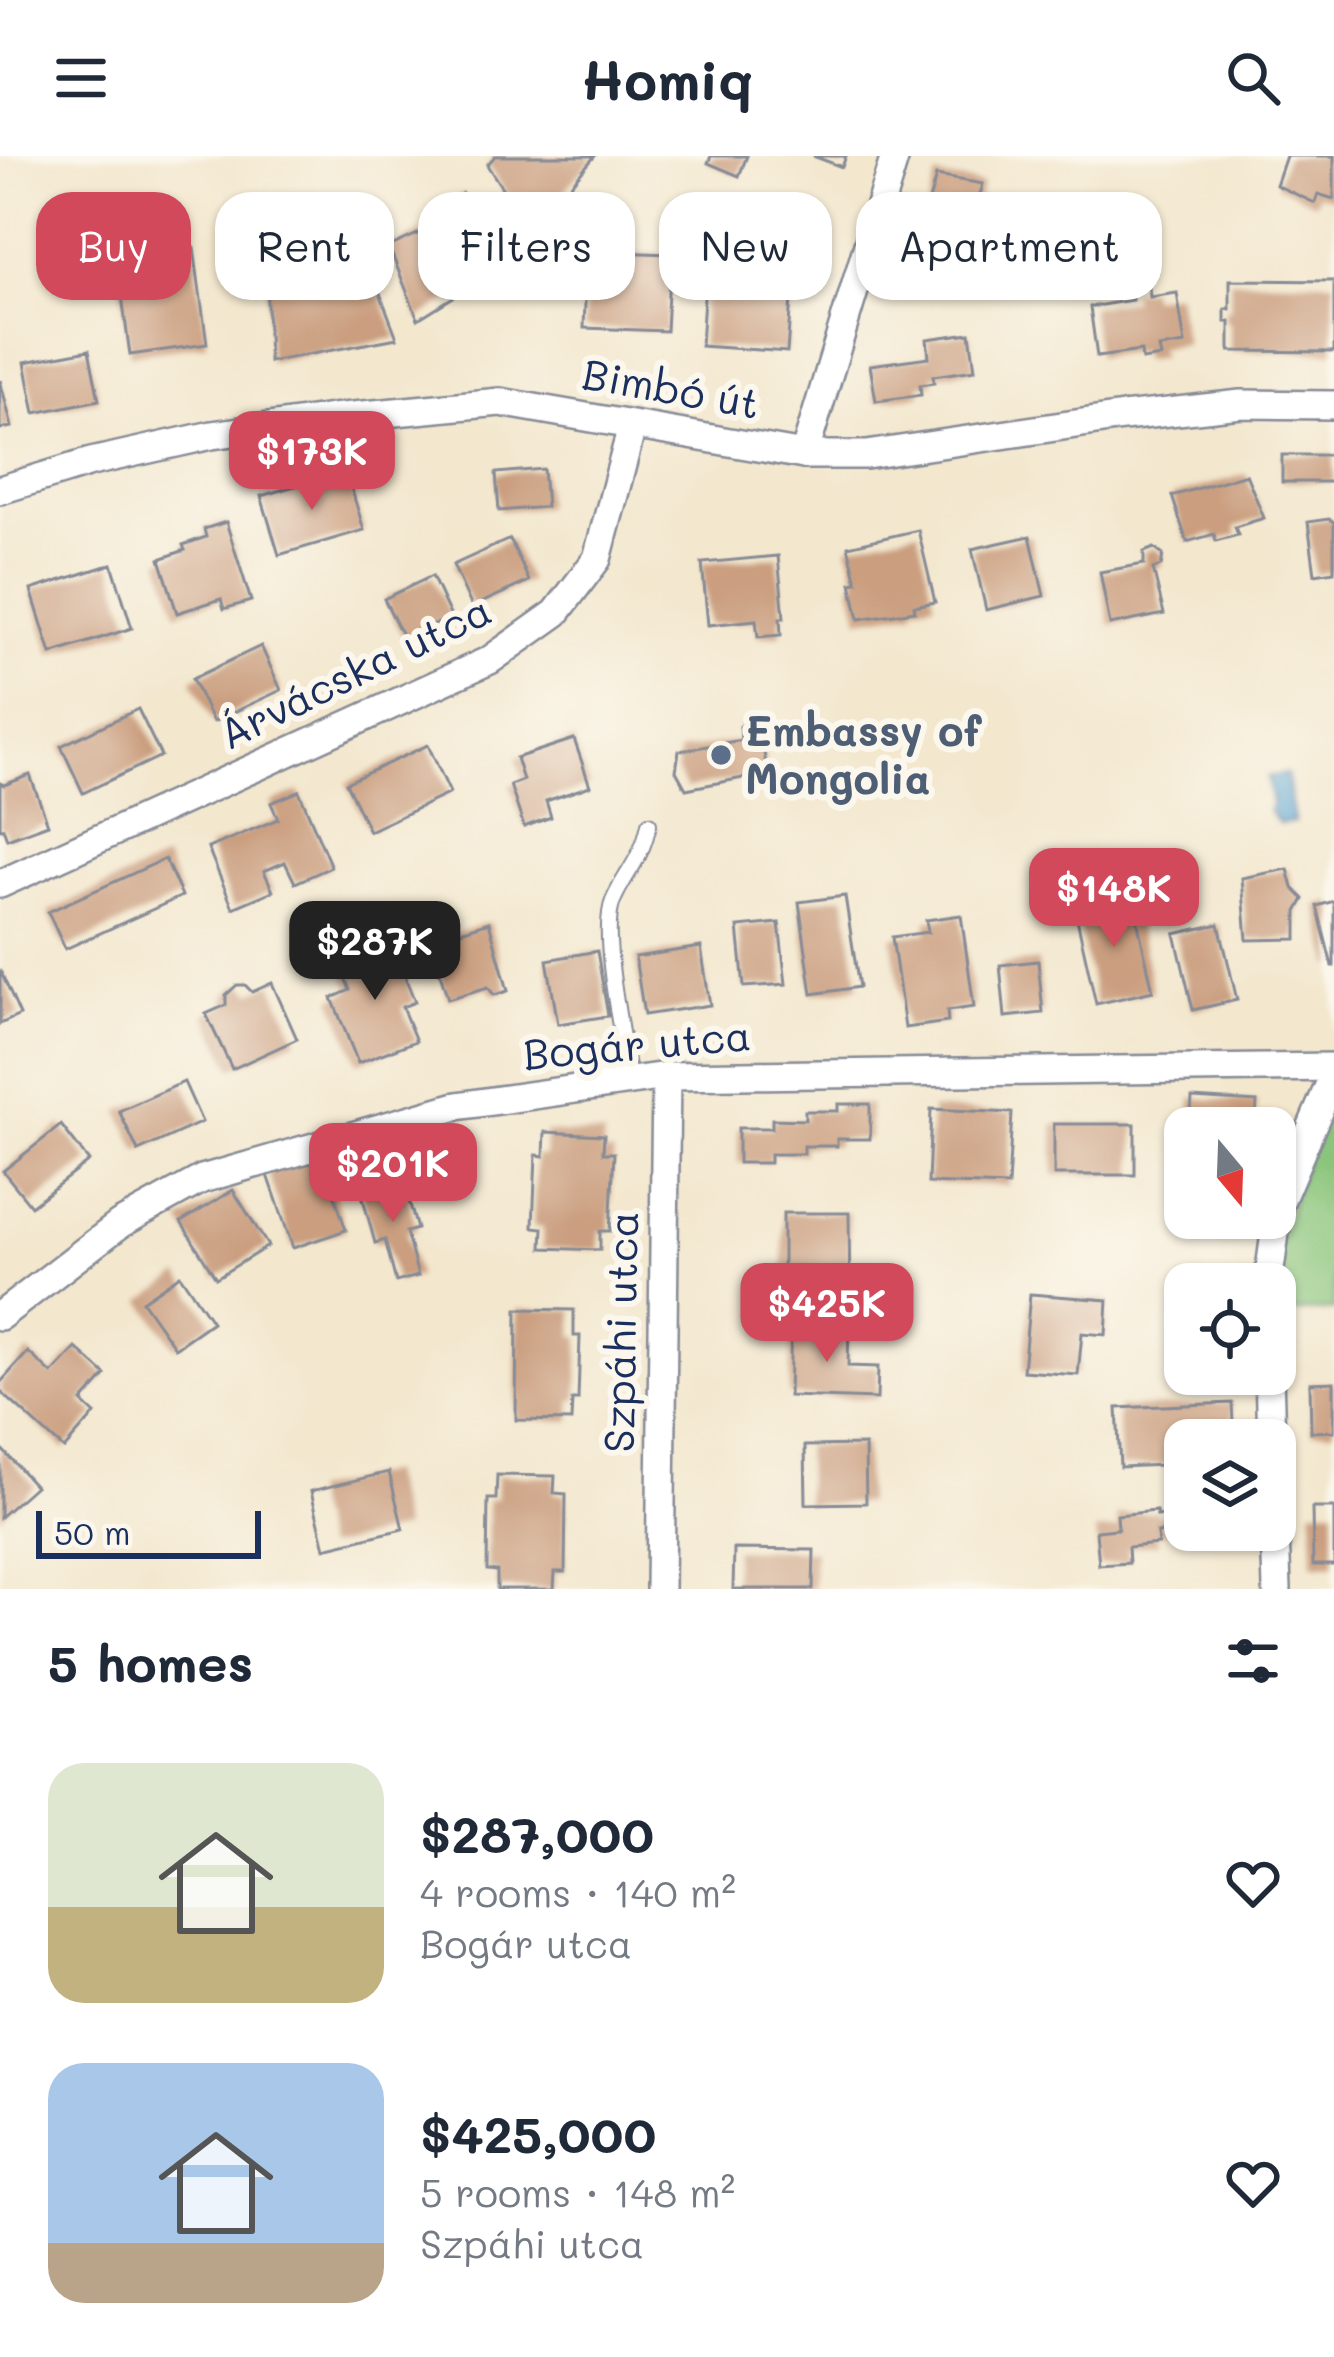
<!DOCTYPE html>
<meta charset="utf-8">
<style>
body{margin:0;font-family:Mali,sans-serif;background:#f2f2f3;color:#1f2937;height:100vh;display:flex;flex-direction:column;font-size:45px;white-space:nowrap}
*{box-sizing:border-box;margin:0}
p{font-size:39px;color:#747a83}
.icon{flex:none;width:66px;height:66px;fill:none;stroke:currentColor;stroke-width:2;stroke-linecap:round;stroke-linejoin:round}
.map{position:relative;height:1433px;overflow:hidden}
.side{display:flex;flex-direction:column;background:#fff;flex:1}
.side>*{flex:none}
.guide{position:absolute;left:36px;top:36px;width:1263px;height:108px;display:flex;gap:24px}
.needle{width:78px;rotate:161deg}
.tools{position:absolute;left:1164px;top:951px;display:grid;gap:24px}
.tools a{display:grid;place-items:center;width:132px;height:132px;border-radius:24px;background:#fff;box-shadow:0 3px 9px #0004;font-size:60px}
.scale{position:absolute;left:36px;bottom:30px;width:225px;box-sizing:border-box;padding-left:12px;border:6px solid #1b2f5e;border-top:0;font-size:33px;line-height:42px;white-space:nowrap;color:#1b2f5e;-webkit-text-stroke:9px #fbf7ec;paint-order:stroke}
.price{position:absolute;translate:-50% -102px;padding:0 27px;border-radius:24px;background:#d1495b;color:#fff;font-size:39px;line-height:78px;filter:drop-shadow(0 3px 6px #0008)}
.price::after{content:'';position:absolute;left:50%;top:72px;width:36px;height:27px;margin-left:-18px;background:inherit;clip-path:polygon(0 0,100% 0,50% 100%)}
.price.active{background:#222;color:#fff}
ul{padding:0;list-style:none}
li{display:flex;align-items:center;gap:36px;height:300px;padding:0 48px}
li span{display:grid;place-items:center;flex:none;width:336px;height:240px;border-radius:36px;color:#555}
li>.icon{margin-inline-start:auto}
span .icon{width:144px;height:144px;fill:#fffc;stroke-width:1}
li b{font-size:51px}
h2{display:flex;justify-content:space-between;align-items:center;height:144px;padding:0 48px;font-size:51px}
.pill{padding:0 42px;border-radius:36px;background:#fff;box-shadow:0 3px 9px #0004;font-size:42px;line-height:108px}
.pill.active{background:#d1495b;color:#fff}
header{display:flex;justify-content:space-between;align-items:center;height:156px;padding:0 48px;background:#fff;font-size:54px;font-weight:700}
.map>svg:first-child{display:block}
.green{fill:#88c479;stroke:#527a6c;stroke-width:3}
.water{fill:#59a3d0;stroke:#3a6997;stroke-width:3}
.building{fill:#ca9e7f}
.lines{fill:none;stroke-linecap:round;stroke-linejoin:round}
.service-casing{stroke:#878b96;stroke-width:18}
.minor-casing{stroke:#878b96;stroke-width:32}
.service{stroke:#fff;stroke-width:14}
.minor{stroke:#fff;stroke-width:27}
.service-dot{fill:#5c6f8a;stroke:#fbf7ec;stroke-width:4.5}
.labels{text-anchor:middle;stroke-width:12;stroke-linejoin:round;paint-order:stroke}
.street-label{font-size:42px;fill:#1b2f5e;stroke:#fbf7ec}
.service-label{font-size:42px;font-weight:bold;fill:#4e5e75;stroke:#fbf7ec;text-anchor:start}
</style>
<header><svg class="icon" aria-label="menu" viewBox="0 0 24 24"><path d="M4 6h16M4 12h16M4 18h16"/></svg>Homiq<svg class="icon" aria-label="search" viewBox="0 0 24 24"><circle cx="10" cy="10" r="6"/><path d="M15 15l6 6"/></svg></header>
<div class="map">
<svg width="1334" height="1433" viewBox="0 0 1334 1433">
<rect width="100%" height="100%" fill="#fbf7ec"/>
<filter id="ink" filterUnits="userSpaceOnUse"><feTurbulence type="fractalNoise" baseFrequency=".00833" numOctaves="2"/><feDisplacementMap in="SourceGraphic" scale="24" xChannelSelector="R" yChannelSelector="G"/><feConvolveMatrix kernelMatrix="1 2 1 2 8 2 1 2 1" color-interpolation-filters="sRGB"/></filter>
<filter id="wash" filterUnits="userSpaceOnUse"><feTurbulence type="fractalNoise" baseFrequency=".004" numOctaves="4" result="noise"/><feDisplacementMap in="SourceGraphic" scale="48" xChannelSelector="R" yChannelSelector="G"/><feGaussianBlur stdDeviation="2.7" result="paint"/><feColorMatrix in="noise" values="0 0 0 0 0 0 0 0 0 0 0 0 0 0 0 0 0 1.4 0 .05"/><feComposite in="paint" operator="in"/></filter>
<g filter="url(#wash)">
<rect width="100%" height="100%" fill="#f3e7ce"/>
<polygon class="green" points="1334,918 1334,1154 1275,1157 1275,1128 1269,1114"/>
<polygon class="water" points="1286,618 1294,666 1279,668 1269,655 1272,646 1267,621"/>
<g id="blocks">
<g class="building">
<polygon points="495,0 595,0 530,75 487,9"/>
<polygon points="711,0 747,0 739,20 708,7"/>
<polygon points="813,0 846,0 842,11"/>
<polygon points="1286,0 1334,0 1334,43 1318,38 1315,47 1276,29"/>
<polygon points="936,20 983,28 972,67 988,72 977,108 942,98 946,85 920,77"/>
<polygon points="462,37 511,105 418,163 389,91 426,74"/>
<polygon points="265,89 298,93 322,101 364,95 397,182 269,206"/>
<polygon points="194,92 207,188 130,199 117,103"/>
<polygon points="587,95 670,98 666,175 584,172"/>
<polygon points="706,109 793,114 787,196 701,190"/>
<polygon points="1230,124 1334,125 1334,196 1230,195 1230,166 1225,166 1225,153 1230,153"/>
<polygon points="1149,132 1150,141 1177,137 1185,188 1159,192 1161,201 1142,204 1141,195 1097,201 1090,151 1132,144 1131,135"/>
<polygon points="970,177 975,214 933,220 934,227 920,229 921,239 876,245 870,209 929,201 927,183"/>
<polygon points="89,194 99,244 35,257 25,206"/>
<polygon points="0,224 12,271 0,273"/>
<rect x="1282" y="299" width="52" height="27"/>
<polygon points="543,313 546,351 499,355 496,317"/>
<polygon points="346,315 364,374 279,399 261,340"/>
<polygon points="1246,318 1264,362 1235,371 1238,379 1216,385 1214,378 1187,386 1172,340"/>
<polygon points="1329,363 1334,366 1334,415 1315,418 1308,366"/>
<polygon points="226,366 251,445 224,453 221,443 177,457 160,403 185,394 183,389 206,381 204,373"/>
<polygon points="918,374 935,446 914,450 915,455 859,463 851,427 857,426 848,390"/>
<polygon points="1030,380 1044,440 986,454 972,393"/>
<polygon points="510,383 529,425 472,451 453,409"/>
<polygon points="1154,392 1163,399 1161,410 1153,413 1164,458 1110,469 1100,416 1144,408 1144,396"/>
<polygon points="778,400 784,462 780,462 781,479 758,481 756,464 708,469 702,407"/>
<polygon points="112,408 132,472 51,498 31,434"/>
<polygon points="432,420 451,461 404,483 384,443"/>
<polygon points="261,490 281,534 213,566 192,523"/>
<polygon points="138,553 161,600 83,637 61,590"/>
<polygon points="751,564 759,572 770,627 750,630 748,621 686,633 676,615 679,595 741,584 740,570"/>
<polygon points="574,583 590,630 546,645 551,661 524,671 510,629 523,624 516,602"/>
<polygon points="428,589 450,637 369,675 346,627"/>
<polygon points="30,619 48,668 7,683 3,672 0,673 0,627 4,629"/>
<polygon points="299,635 331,711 295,727 285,706 264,715 273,735 233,752 208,692 278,663 271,647"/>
<polygon points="165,703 182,740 65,793 48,756"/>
<polygon points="1288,713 1293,732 1304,743 1297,756 1297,783 1247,784 1242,722"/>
<polygon points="845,740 859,831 812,838 799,746"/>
<polygon points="1132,741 1153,835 1096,848 1075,754"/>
<polygon points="1334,745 1334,810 1332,810 1317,750"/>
<polygon points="961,759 974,851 947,855 948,866 905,872 892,781 928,776 926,764"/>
<polygon points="489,766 508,835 494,839 488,831 448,843 430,785"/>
<polygon points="779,767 786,828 744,831 738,771"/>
<polygon points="1219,768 1237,844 1193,854 1175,778"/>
<polygon points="391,786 415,846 402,851 416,885 358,907 332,842 350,834 339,806"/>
<polygon points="701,791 710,849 644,859 635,801"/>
<polygon points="597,795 608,860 558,868 547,804"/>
<polygon points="1038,805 1043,857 1005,861 1000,809"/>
<polygon points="0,814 20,859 0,868"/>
<polygon points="272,827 297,883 232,913 206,858 226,849 226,839 237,829 245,829 252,836"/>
<polygon points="184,926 202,966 138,995 119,955"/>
<polygon points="1192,942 1257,946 1255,972 1190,972"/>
<polygon points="838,948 870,948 870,983 837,983 837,990 804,990 804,998 770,998 770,1007 738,1007 738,972 772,972 772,963 805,964 805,955 838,955"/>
<polygon points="931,953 1012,957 1008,1030 928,1027"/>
<rect x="1054" y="968" width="81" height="51"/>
<polygon points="61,969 89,1005 31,1050 3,1015"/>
<polygon points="545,976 604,979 603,997 614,997 610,1075 600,1075 600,1094 542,1092 543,1072 533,1071 536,999 544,1000"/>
<polygon points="321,998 346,1074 293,1092 267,1016"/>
<polygon points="403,1024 417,1073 406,1076 418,1120 396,1126 385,1084 375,1087 361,1035"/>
<polygon points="233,1034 268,1090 216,1122 181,1066"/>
<polygon points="783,1057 849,1057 850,1143 783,1143"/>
<polygon points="180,1119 212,1166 175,1192 142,1145"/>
<polygon points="1030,1138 1108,1144 1106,1179 1082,1177 1078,1219 1023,1215"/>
<polygon points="517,1153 574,1154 574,1180 580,1180 578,1244 572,1244 571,1265 516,1264"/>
<polygon points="791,1168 849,1169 848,1210 878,1211 877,1243 789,1240"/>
<polygon points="76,1192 106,1219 82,1246 95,1258 64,1293 0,1235 0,1227 28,1196 52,1218"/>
<polygon points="1334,1226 1334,1275 1311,1276 1310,1227"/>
<polygon points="1232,1247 1234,1284 1185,1284 1185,1308 1120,1311 1117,1252"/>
<polygon points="865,1289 866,1347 806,1348 805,1290"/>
<polygon points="0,1291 35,1330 0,1361"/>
<polygon points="389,1316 403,1373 325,1392 311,1335"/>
<polygon points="497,1319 555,1320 554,1337 566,1338 565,1416 555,1416 554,1433 497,1433 497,1415 487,1414 488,1343 496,1343"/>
<polygon points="1312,1352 1334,1352 1334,1409 1313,1409"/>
<polygon points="1156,1355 1157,1360 1173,1358 1174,1376 1157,1377 1158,1388 1128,1391 1129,1407 1099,1409 1096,1375 1118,1373 1117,1359"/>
<polygon points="734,1393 814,1394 813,1433 733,1433"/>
</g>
</g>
</g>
<g filter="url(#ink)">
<use href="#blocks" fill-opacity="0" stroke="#878b96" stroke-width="3"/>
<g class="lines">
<g class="service-casing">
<path id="service" d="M 629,925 C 624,884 599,779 613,745 C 627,713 641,706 649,668"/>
</g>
<g class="minor-casing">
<g id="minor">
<polyline points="804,299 895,0"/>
<polyline points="0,334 91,306 212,279 332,262 500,246 804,299 866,299 1123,261 1241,248 1334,249"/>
<polyline points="0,728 490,504 556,457 597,403 632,271"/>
<polyline points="1268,1128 1279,1048 1334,918"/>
<polyline points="0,1160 120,1068 202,1023 457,950 666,920 1334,911"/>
<polyline points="1269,1218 1271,1284"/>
<polyline points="1275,1374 1277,1433"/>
<polyline points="660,1433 666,920"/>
</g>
</g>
<use href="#service" class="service"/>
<use href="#minor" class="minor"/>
</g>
</g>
<circle class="service-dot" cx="721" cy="599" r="12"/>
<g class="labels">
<g class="street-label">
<text transform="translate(671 233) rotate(10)" y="15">Bimbó út</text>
<text transform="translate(355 516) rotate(-26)" y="15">Árvácska utca</text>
<text transform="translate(637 889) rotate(-5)" y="15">Bogár utca</text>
<text transform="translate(621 1176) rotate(-89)" y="15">Szpáhi utca</text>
</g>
<g class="service-label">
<text x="745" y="590">Embassy of<tspan x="745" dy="48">Mongolia</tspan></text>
</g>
</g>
</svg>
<div class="tools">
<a><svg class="needle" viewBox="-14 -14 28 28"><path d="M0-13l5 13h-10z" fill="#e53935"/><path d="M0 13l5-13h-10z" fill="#747a83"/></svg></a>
<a><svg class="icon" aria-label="locate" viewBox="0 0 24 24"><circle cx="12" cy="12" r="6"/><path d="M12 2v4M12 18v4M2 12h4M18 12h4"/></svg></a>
<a><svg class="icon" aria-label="layers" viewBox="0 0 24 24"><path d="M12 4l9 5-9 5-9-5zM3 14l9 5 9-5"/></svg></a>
</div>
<div class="scale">50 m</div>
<b class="price" style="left:312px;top:357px">$173K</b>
<b class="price" style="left:1114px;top:794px">$148K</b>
<b class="price active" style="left:375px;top:847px">$287K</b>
<b class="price" style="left:393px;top:1069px">$201K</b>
<b class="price" style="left:827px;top:1209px">$425K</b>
<div class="guide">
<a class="pill active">Buy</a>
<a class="pill">Rent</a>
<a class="pill">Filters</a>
<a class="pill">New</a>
<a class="pill">Apartment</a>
</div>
</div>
<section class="side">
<h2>5 homes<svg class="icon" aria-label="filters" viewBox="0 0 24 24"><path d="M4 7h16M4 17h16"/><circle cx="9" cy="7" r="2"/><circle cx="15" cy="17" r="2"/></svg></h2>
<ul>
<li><span style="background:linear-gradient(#dfe7d0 60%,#c2b280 0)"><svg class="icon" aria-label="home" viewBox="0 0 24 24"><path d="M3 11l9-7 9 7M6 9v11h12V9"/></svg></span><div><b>$287,000</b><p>4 rooms · 140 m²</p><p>Bogár utca</p></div><svg class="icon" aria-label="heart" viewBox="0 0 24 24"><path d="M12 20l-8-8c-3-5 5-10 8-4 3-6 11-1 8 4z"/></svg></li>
<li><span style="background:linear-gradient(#a9c7e8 75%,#b9a48a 0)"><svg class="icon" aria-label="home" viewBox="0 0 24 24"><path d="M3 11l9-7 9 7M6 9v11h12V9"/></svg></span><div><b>$425,000</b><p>5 rooms · 148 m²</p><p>Szpáhi utca</p></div><svg class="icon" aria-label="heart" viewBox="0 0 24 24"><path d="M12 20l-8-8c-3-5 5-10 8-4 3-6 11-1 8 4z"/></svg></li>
</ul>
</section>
